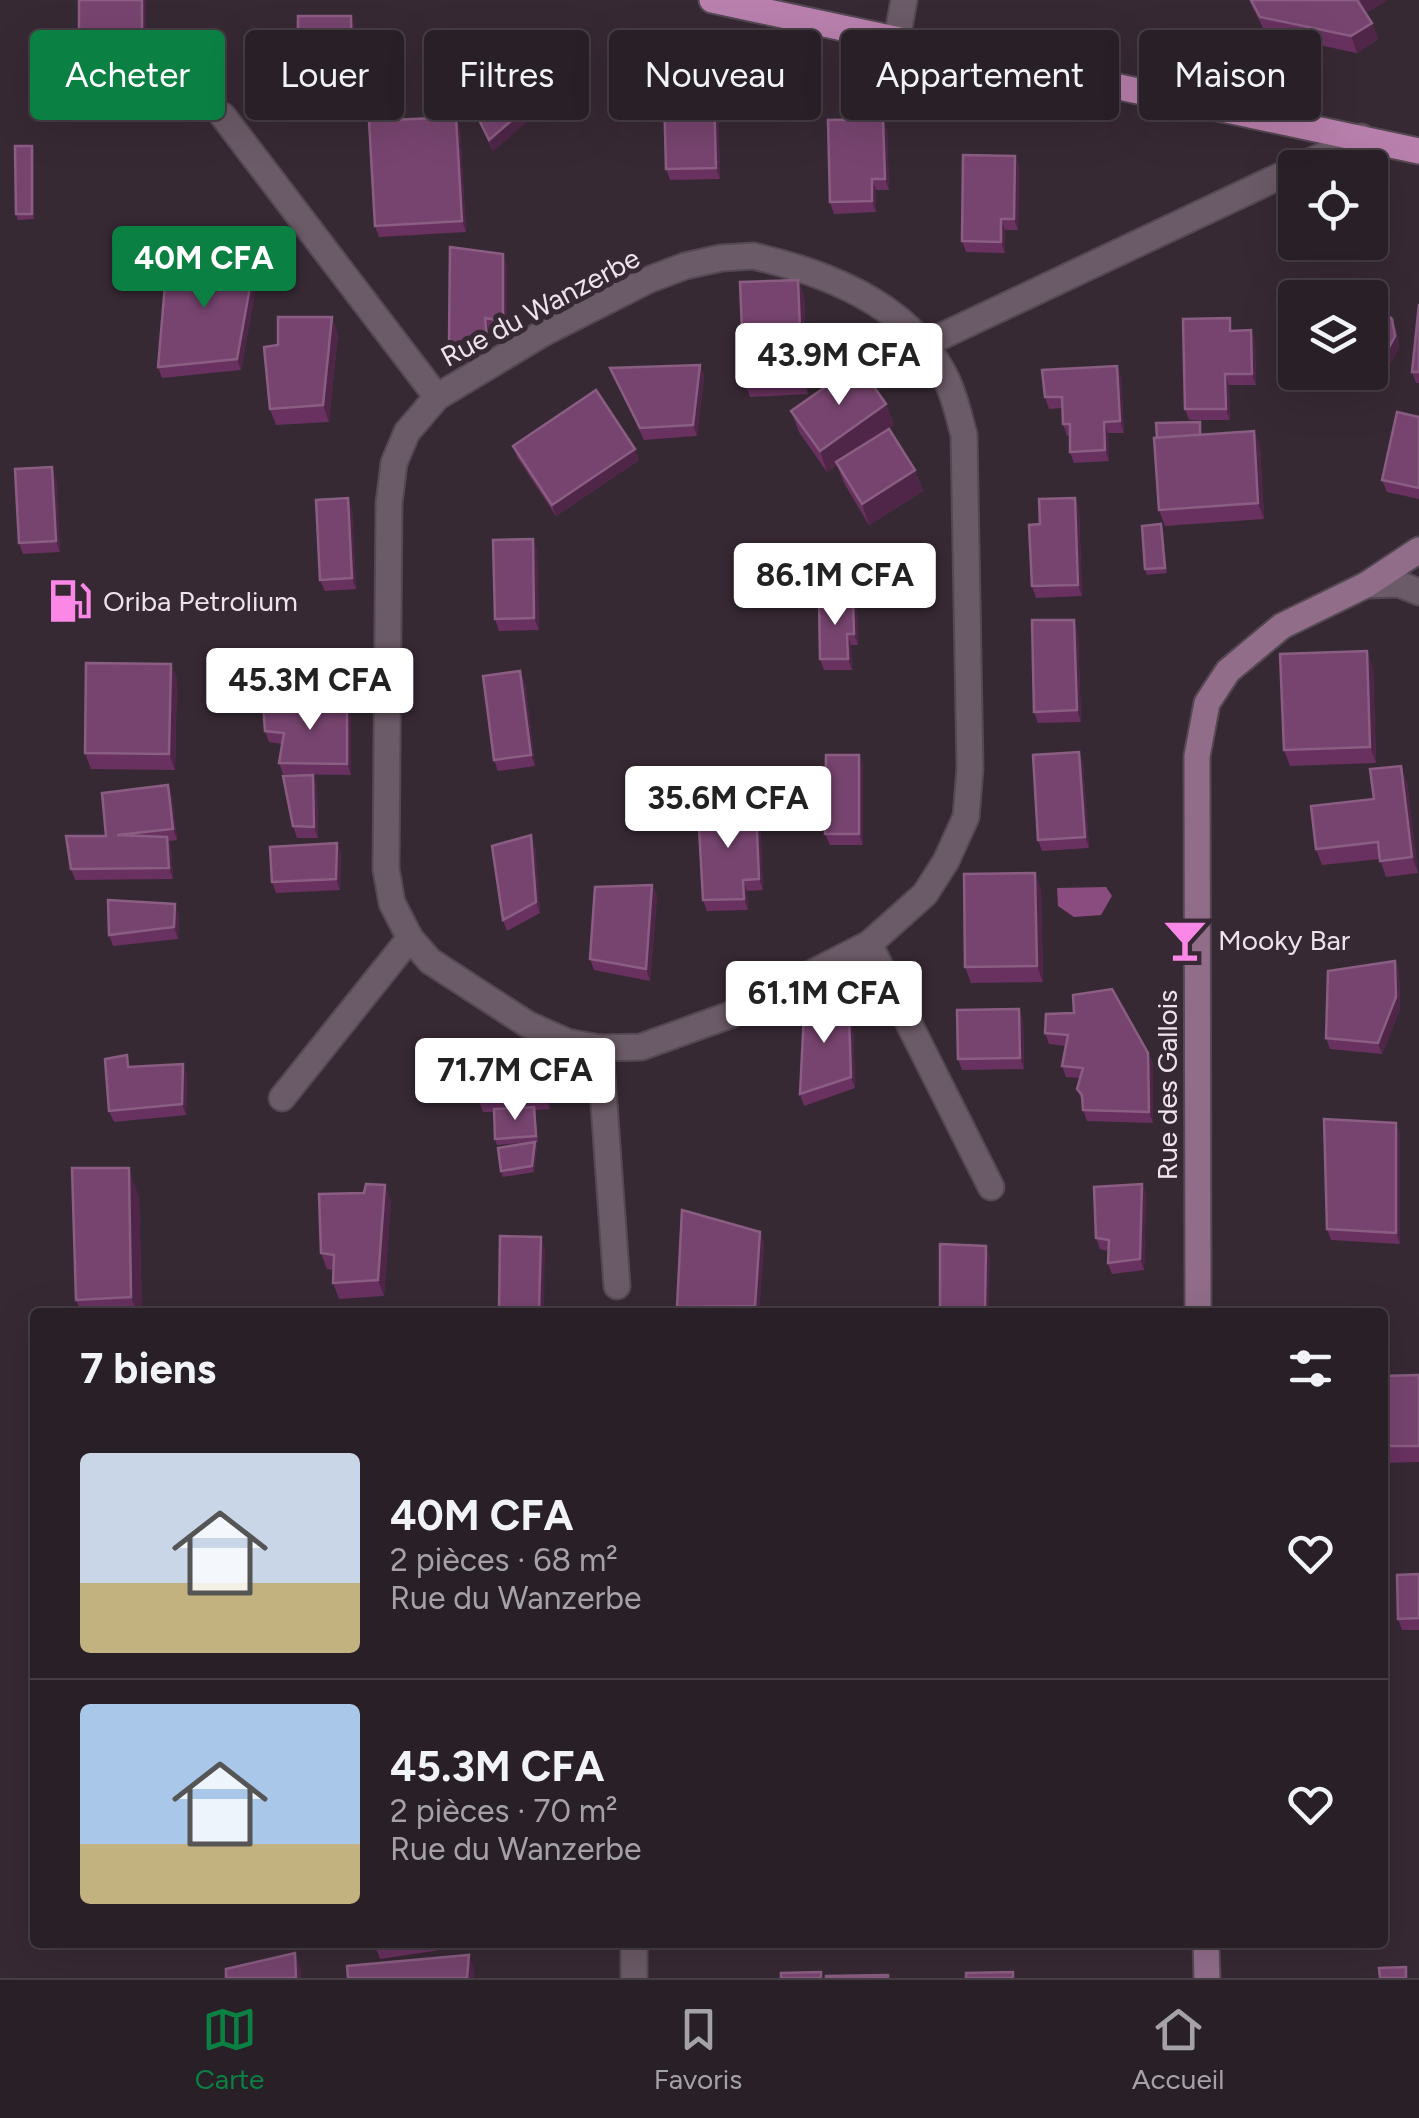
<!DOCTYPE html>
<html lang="fr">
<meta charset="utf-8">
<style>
body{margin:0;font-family:Figtree,sans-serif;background:#31272f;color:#f1f3f6;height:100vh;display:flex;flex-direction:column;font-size:38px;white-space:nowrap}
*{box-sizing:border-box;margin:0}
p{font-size:32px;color:#a5a2a7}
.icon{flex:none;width:55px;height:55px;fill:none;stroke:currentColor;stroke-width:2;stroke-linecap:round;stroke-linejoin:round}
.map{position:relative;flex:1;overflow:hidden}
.panel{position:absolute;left:30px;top:1308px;width:1358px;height:640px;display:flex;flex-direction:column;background:#291f27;border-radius:10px;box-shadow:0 10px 40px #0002,0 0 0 2px #453d44}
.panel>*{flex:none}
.hud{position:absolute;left:30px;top:30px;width:1360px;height:90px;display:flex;gap:20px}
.controls{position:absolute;left:1278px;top:150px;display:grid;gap:20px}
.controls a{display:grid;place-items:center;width:110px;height:110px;border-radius:10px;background:#291f27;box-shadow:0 10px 40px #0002,0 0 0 2px #453d44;font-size:50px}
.price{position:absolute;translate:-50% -85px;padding:0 22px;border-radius:10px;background:#fff;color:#222;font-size:32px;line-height:65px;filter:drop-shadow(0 2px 5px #0008)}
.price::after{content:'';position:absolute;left:50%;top:60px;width:30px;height:22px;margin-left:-15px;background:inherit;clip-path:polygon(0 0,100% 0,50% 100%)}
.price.current{background:#0b8043;color:#fff}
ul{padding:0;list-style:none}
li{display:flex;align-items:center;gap:30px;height:250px;padding:0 50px}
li+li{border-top:2px solid #453d44}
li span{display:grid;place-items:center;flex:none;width:280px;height:200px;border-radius:10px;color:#555}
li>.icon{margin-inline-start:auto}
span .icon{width:120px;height:120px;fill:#fffc;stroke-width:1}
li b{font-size:42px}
h2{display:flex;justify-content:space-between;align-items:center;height:120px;padding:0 50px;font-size:42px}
.pill{padding:0 35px;border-radius:10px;background:#291f27;box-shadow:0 10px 40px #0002,0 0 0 2px #453d44;font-size:35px;line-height:90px}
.pill.current{background:#0b8043;color:#fff}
.tab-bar{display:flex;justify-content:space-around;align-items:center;height:140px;border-top:2px solid #453d44;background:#291f27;font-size:28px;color:#a5a2a7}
.tab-bar a{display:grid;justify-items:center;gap:5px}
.tab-bar .current{color:#0b8043}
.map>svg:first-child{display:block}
.water{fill:#8a4b7e}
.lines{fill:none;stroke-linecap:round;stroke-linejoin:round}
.street-casing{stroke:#544852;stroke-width:29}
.secondary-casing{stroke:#544852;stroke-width:29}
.primary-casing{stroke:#544852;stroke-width:29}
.street{stroke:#6b5a67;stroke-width:25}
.secondary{stroke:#926d8a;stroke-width:25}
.primary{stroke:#b980ad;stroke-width:25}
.wall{fill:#693160}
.shaded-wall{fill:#4f2648}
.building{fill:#77446f;stroke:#8a5d82;stroke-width:2.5}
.labels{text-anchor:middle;stroke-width:10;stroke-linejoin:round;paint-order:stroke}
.street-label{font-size:28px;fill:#ede3ea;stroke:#372934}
.poi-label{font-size:28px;fill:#ede3ea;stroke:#372934;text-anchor:start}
</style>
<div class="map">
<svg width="1419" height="1978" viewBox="0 0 1419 1978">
<rect width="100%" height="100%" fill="#372934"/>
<polygon class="water" points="1106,887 1112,896 1101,915 1074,917 1058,906 1057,888"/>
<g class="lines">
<g class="street-casing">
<g id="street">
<polyline points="897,39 904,0"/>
<polyline points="223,116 437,397"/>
<polyline points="1297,168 1361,137"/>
<path d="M 753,256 C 824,272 903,302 941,369 C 953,389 958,413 964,435 L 970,769 L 966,817 L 946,861 L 925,894 L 869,944 L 730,1015 L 641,1047 L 600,1048 L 567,1042 L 527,1024 L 430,961 L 410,938 L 392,903 L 386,869 L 389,503 L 394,463 L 407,432 L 437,397 L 545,332 L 648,280 L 685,266 L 721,258 Z"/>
<polyline points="925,344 1295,169"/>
<polyline points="1366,585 1399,584 1419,592"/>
<polyline points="869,944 991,1187"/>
<polyline points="600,1048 617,1286"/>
<polyline points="282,1098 410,938"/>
<polyline points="634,1978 634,1942"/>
</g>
</g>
<g class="secondary-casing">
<g id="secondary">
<polyline points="1198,1312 1197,756 1207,703 1228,671 1282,626 1366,585 1419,550"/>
<polyline points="1206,1942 1207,1978"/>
</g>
</g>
<g class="primary-casing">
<polyline id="primary" points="712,0 1419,151"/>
</g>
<use href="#street" class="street"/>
<use href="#secondary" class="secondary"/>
<use href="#primary" class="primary"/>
</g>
<g class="wall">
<polygon points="79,0 146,0 146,78 101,78 97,67 97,53 83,53 79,41"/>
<polygon points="1249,0 1387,0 1366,13 1372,23 1378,39 1357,53 1266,34"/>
<polygon points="355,27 356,108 301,108 297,97"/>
<polygon points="787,49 791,60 785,98 693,85 689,73"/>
<polygon points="974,62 978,73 972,118 890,108 886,97"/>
<polygon points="456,73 531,118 493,151"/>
<polygon points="718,102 720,179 670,180 666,169"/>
<polygon points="460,129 466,232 379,237 375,226"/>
<polygon points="887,130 889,190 876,190 876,212 834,214 830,202"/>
<polygon points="34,151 34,219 18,220 16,214"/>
<polygon points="1015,156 1019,167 1018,230 1005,230 1005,253 966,252 962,241"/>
<polygon points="507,265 507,332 489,330 491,349 453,355 449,344"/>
<polygon points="259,270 241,370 162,378 158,367"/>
<polygon points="798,280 804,296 808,394 750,397 744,380"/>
<polygon points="1419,304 1419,383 1416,383 1412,372"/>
<polygon points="1370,308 1392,319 1396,330 1399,347 1391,362 1383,367 1370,368"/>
<polygon points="1251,330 1255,341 1256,385 1229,385 1230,420 1189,420 1185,409 1234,331"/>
<polygon points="338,333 329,422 276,425 270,409"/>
<polygon points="700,365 704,376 697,436 644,440 610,368"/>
<polygon points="1117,366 1121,377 1124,433 1108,433 1109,461 1074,463 1070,452 1070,435 1067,436 1063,424 1062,408 1049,409 1045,397"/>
<polygon points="886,404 894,425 880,435 915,470 923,491 869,525 844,483 837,465 827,472 799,432 791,411"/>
<polygon points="1419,417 1419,499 1387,492 1382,480"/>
<polygon points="1200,422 1202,435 1254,431 1260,447 1264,519 1165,526 1159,510"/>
<polygon points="513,446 635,449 639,460 556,516 517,457"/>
<polygon points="56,478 60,552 23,554 19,543"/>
<polygon points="1075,498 1079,509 1082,596 1036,598 1032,586 1040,524"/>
<polygon points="352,509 356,589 325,591 320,580"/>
<polygon points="1163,530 1167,573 1147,575 1145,569"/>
<polygon points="537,550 539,630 499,631 495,619"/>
<polygon points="857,610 858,645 851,645 852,670 824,670 820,659"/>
<polygon points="1078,631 1081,722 1038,723 1034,712"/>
<polygon points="171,664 177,680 175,770 91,769 85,753"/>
<polygon points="1373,667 1376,763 1290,766 1284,750"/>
<polygon points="525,682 535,766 498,771 494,760"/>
<polygon points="347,706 351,717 351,775 283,774 279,763 282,744 269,742 265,731"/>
<polygon points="1079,752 1083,764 1089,848 1042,851 1038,840"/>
<polygon points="859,755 863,766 863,845 830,845 825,834"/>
<polygon points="313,775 317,786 318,838 297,838 293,826"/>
<polygon points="1407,782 1418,873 1386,877 1380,859 1322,865 1316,849 1374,799"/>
<polygon points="168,785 172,796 177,840 169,841 171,849 173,879 75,880 71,869 106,836"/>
<polygon points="760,818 763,890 747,891 748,910 707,911 703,900"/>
<polygon points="337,843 341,854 340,890 276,893 272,882"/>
<polygon points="535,846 540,913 507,931 503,920"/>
<polygon points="1035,873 1041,890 1043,982 971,983 965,967"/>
<polygon points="652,885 657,896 650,981 594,970 590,959"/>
<polygon points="179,915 178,939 113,946 109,935"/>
<polygon points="1395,961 1399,972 1400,1009 1382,1054 1330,1049 1326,1038"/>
<polygon points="1046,1014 1148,1053 1153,1064 1153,1123 1087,1121 1083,1110 1083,1103 1077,1089 1080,1078 1066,1077 1062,1066 1066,1046 1049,1044 1045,1033"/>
<polygon points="1023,1020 1024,1069 962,1070 958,1059"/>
<polygon points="853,1026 855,1088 804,1106 800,1094"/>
<polygon points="183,1064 187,1075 186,1115 114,1122 109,1111 131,1067"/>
<polygon points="549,1081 550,1109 535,1110 538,1142 535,1142 537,1147 534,1172 503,1177 501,1171 532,1142 497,1145 495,1139 494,1112 483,1112 479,1101"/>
<polygon points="1400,1134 1400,1244 1331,1240 1327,1229"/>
<polygon points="1142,1184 1146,1195 1144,1270 1112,1274 1108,1263 1108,1251 1100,1249 1096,1238"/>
<polygon points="385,1185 391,1202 384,1296 339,1299 333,1283 333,1270 327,1269 321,1253 364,1193"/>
<polygon points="139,1197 142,1312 81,1312 76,1300"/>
<polygon points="760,1232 764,1243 759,1312 679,1312 677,1307"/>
<polygon points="1419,1375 1419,1462 1382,1463 1382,1376"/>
<polygon points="1419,1574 1419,1630 1402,1630 1398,1619"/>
<polygon points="446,1942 447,1949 380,1959 374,1943"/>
<rect x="1068" y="1942" width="54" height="3"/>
</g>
<g class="shaded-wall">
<polygon points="142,0 146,0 146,78 142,67"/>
<polygon points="1360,0 1387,0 1365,14"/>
<polygon points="351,16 355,27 356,108 352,97"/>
<polygon points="1372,23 1378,39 1357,53 1351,36"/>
<polygon points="508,47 531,118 493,151 489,140"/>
<polygon points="787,49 791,60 785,98 781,87"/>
<polygon points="974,62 978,73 972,118 968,106"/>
<polygon points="714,91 718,102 720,179 716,168"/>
<polygon points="456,117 460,129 466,232 462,221"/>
<polygon points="883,119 887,130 889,190 885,179"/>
<polygon points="32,146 34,151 34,219 32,214"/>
<polygon points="1015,156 1019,167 1018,230 1014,219"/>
<polygon points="872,179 876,190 876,212 872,201"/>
<polygon points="1001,219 1005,230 1005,253 1001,242"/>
<polygon points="503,254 507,265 507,332 503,321"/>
<polygon points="255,259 259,270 241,370 237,359"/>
<polygon points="798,280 804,296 808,394 802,378"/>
<polygon points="332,317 338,333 329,422 323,405"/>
<polygon points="485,318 489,330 491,349 487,337"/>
<polygon points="1392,319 1399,347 1391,362 1383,367 1379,356"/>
<polygon points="1251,330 1255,341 1256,385 1252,374"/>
<polygon points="700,365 704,376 697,436 693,425"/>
<polygon points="1117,366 1121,377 1124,433 1120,421"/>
<polygon points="1225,374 1229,385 1230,420 1226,409"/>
<polygon points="886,404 894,425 827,472 820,451"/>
<polygon points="1104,422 1108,433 1109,461 1105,450"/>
<polygon points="1254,431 1260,447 1264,519 1258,503"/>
<polygon points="635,449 639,460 556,516 552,505"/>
<polygon points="52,467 56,478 60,552 56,541"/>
<polygon points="915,470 923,491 869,525 862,504"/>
<polygon points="348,498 352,509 356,589 352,578"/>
<polygon points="1075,498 1079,509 1082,596 1078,585"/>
<polygon points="1161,524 1163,530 1167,573 1165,568"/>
<polygon points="533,539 537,550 539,630 534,618"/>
<polygon points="853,599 857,610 858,645 854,634"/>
<polygon points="1074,620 1078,631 1081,722 1077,710"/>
<polygon points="847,634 851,645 852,670 848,659"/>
<polygon points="1367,651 1373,667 1376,763 1370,747"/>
<polygon points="171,664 177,680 175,770 169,754"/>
<polygon points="520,671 525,682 535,766 531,755"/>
<polygon points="347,706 351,717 351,775 347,764"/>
<polygon points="1079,752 1083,764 1089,848 1085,837"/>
<polygon points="859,755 863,766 863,845 859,834"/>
<polygon points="1401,766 1407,782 1418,873 1412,857"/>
<polygon points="313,775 317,786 318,838 314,827"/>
<polygon points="168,785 172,796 177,840 173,829"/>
<polygon points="756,807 760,818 763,890 759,879"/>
<polygon points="531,835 535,846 540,913 536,902"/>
<polygon points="167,837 171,849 173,879 169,868"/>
<polygon points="337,843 341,854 340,890 336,879"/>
<polygon points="1035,873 1041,890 1043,982 1037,966"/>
<polygon points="743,880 747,891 748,910 744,899"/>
<polygon points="652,885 657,896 650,981 646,969"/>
<polygon points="175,904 179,915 178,939 174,927"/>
<polygon points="1395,961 1399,972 1400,1009 1382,1054 1378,1043"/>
<polygon points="1019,1009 1023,1020 1024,1069 1020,1058"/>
<polygon points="849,1015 853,1026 855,1088 851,1077"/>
<polygon points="1148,1053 1153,1064 1153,1123 1149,1112"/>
<polygon points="183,1064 187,1075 186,1115 182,1104"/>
<polygon points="545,1069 549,1081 550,1109 546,1098"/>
<polygon points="1396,1123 1400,1134 1400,1244 1396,1233"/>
<polygon points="535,1142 537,1147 534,1172 532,1166"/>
<polygon points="129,1168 139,1197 142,1312 137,1312 131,1297"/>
<polygon points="1142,1184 1146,1195 1144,1270 1140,1259"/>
<polygon points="385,1185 391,1202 384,1296 378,1280"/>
<polygon points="760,1232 764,1243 759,1312 757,1312 755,1306"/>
<polygon points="541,1237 545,1248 544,1312 539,1311"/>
<polygon points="986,1246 990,1257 989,1312 985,1312"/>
<polygon points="295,1953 301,1970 301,1978 296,1978"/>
<polygon points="469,1955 475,1972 474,1978 467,1978"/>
</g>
<g class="building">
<polygon points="79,0 142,0 142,67 97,67 97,42 79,41"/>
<polygon points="1251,0 1357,0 1372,23 1351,36 1260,17"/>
<polygon points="298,16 351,16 352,97 297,97"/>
<polygon points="695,35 787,49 781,87 689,73"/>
<polygon points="508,47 527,107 489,140 456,73"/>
<polygon points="891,51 974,62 968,106 886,97"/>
<polygon points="714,91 716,168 666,169 664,92"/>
<polygon points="456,117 462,221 375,226 369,121"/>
<polygon points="883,119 885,179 872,179 872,201 830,202 828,120"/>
<polygon points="15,146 32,146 32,214 16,214"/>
<polygon points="963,155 1015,156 1014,219 1001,219 1001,242 962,241"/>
<polygon points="450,247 503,254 503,321 485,318 487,337 449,344"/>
<polygon points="255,259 237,359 158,367 167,262"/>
<polygon points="798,280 802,378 744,380 740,282"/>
<polygon points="1419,304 1419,372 1412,372"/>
<polygon points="1370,308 1379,308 1392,319 1395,336 1387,351 1379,356 1370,356"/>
<polygon points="278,317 332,317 323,405 270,409 264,347 278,345"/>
<polygon points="1230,318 1230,331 1251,330 1252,374 1225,374 1226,409 1185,409 1183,319"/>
<polygon points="858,364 886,404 820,451 791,411"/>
<polygon points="700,365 693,425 640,428 610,368"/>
<polygon points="1117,366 1120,421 1104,422 1105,450 1070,452 1070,424 1063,424 1062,397 1045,397 1042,370"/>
<polygon points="596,390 635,449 552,505 513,446"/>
<polygon points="1397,412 1419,417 1419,488 1382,480"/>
<polygon points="1200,422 1200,435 1157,438 1156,423"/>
<polygon points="889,429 915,470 862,504 836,462"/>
<polygon points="1254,431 1258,503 1159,510 1154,438"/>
<polygon points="52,467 56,541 19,543 15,469"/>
<polygon points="348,498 352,578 320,580 316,500"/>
<polygon points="1075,498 1078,585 1032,586 1029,525 1040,524 1039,499"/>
<polygon points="1161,524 1165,568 1145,569 1142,526"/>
<polygon points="533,539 534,618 495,619 493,540"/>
<polygon points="819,599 853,599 854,634 847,634 848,659 820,659"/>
<polygon points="1032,620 1074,620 1077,710 1034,712"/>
<polygon points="1367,651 1370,747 1284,750 1280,654"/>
<polygon points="86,663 171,664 169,754 85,753"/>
<polygon points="520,671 531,755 494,760 483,676"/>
<polygon points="263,704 347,706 347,764 279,763 284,733 265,731"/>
<polygon points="1079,752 1085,837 1038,840 1033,755"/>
<polygon points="826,755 859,755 859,834 825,834"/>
<polygon points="1401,766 1412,857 1380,861 1378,842 1316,849 1311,806 1374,799 1370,769"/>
<polygon points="313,775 314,827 293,826 283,776"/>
<polygon points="168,785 173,829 117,835 167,837 169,868 71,869 66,836 106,836 102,793"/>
<polygon points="756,807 759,879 743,880 744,899 703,900 698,809"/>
<polygon points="531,835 536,902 503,920 492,846"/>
<polygon points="337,843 336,879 272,882 270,847"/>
<polygon points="1035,873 1037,966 965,967 964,874"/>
<polygon points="652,885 646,969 590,959 595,887"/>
<polygon points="108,900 175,904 174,927 109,935"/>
<polygon points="1395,961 1396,997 1378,1043 1326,1038 1328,971"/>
<polygon points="1112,989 1148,1053 1149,1112 1083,1110 1082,1095 1077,1089 1083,1068 1062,1066 1068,1035 1045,1033 1046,1014 1074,1013 1073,995"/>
<polygon points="805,994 849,1015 851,1077 800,1094"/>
<polygon points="1019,1009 1020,1058 958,1059 957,1010"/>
<polygon points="127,1055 128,1067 183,1064 182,1104 109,1111 105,1059"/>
<polygon points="545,1069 546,1098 479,1101 477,1073"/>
<polygon points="534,1107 536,1136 495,1139 494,1109"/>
<polygon points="1324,1119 1396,1123 1396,1233 1327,1229"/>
<polygon points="535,1142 532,1166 501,1171 498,1148"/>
<polygon points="72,1168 129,1168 131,1297 76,1300"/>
<polygon points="366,1184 385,1185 378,1280 333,1283 334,1255 321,1253 319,1194 364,1193"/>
<polygon points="1142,1184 1140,1259 1108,1263 1109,1240 1096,1238 1094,1187"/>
<polygon points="682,1210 760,1232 755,1306 677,1307"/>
<polygon points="500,1236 541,1237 539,1311 499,1311"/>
<polygon points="940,1244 986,1246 985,1312 940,1312"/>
<polygon points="1419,1375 1419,1446 1382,1446 1382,1376"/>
<polygon points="1419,1574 1419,1618 1398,1619 1397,1575"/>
<polygon points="295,1953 296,1978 226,1978 226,1969"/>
<polygon points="469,1955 467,1978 348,1978 347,1966"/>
<polygon points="1406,1967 1406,1978 1380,1978 1379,1968"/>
<polygon points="821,1972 821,1978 781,1978 781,1973"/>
<polygon points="1013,1972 1013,1978 966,1978 966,1973"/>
<polygon points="888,1975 888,1978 826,1978 826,1976"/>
</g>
<defs>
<g id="fuel-bare" transform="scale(3.45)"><path d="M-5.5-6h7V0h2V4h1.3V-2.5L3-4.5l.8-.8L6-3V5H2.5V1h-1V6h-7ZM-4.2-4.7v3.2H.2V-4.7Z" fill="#fb87e6" stroke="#372934" stroke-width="2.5" paint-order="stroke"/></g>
<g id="bar-bare" transform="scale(3.45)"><path d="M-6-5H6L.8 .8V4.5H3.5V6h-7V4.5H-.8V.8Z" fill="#fb87e6" stroke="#372934" stroke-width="2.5" paint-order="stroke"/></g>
</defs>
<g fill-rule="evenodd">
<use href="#fuel-bare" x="70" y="601"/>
<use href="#bar-bare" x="1185" y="940"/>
</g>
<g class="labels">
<g class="street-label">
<text transform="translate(540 307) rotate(-28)" y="10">Rue du Wanzerbe</text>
<text transform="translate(1167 1085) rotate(-90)" y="10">Rue des Gallois</text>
</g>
<g class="poi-label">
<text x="103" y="611">Oriba Petrolium</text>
<text x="1218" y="950">Mooky Bar</text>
</g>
</g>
</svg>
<div class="controls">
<a><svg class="icon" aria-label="locate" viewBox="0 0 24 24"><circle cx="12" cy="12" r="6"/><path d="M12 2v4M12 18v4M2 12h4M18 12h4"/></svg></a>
<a><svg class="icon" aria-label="layers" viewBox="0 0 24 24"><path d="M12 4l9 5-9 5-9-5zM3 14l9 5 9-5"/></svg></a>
</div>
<b class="price current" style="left:204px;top:311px">40M CFA</b>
<b class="price" style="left:839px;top:408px">43.9M CFA</b>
<b class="price" style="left:835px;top:628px">86.1M CFA</b>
<b class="price" style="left:310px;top:733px">45.3M CFA</b>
<b class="price" style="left:728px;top:851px">35.6M CFA</b>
<b class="price" style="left:824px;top:1046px">61.1M CFA</b>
<b class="price" style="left:515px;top:1123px">71.7M CFA</b>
<div class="hud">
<a class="pill current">Acheter</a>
<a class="pill">Louer</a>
<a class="pill">Filtres</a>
<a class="pill">Nouveau</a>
<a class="pill">Appartement</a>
<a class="pill">Maison</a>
</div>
<section class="panel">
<h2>7 biens<svg class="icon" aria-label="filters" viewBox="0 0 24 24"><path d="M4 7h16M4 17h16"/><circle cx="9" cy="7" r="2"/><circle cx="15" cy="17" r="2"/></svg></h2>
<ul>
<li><span style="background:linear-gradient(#c9d6e8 65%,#c2b280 0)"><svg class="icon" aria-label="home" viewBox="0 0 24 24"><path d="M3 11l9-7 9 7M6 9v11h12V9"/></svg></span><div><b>40M CFA</b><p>2 pièces · 68 m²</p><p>Rue du Wanzerbe</p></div><svg class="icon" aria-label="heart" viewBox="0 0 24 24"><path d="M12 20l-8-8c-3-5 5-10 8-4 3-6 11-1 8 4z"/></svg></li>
<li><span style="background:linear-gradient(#a9c7e8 70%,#c2b280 0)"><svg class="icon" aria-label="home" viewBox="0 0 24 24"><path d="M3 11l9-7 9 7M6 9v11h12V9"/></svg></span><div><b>45.3M CFA</b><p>2 pièces · 70 m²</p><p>Rue du Wanzerbe</p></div><svg class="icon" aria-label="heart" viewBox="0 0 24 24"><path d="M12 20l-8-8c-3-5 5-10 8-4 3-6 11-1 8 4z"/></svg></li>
</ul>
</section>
</div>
<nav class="tab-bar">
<a class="current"><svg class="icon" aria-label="map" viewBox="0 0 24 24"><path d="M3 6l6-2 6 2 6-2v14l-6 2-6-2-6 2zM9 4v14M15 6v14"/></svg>Carte</a>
<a><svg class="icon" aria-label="saved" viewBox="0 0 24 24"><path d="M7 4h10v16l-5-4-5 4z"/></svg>Favoris</a>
<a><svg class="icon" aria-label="home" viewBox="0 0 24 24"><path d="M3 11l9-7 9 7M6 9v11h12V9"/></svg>Accueil</a>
</nav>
